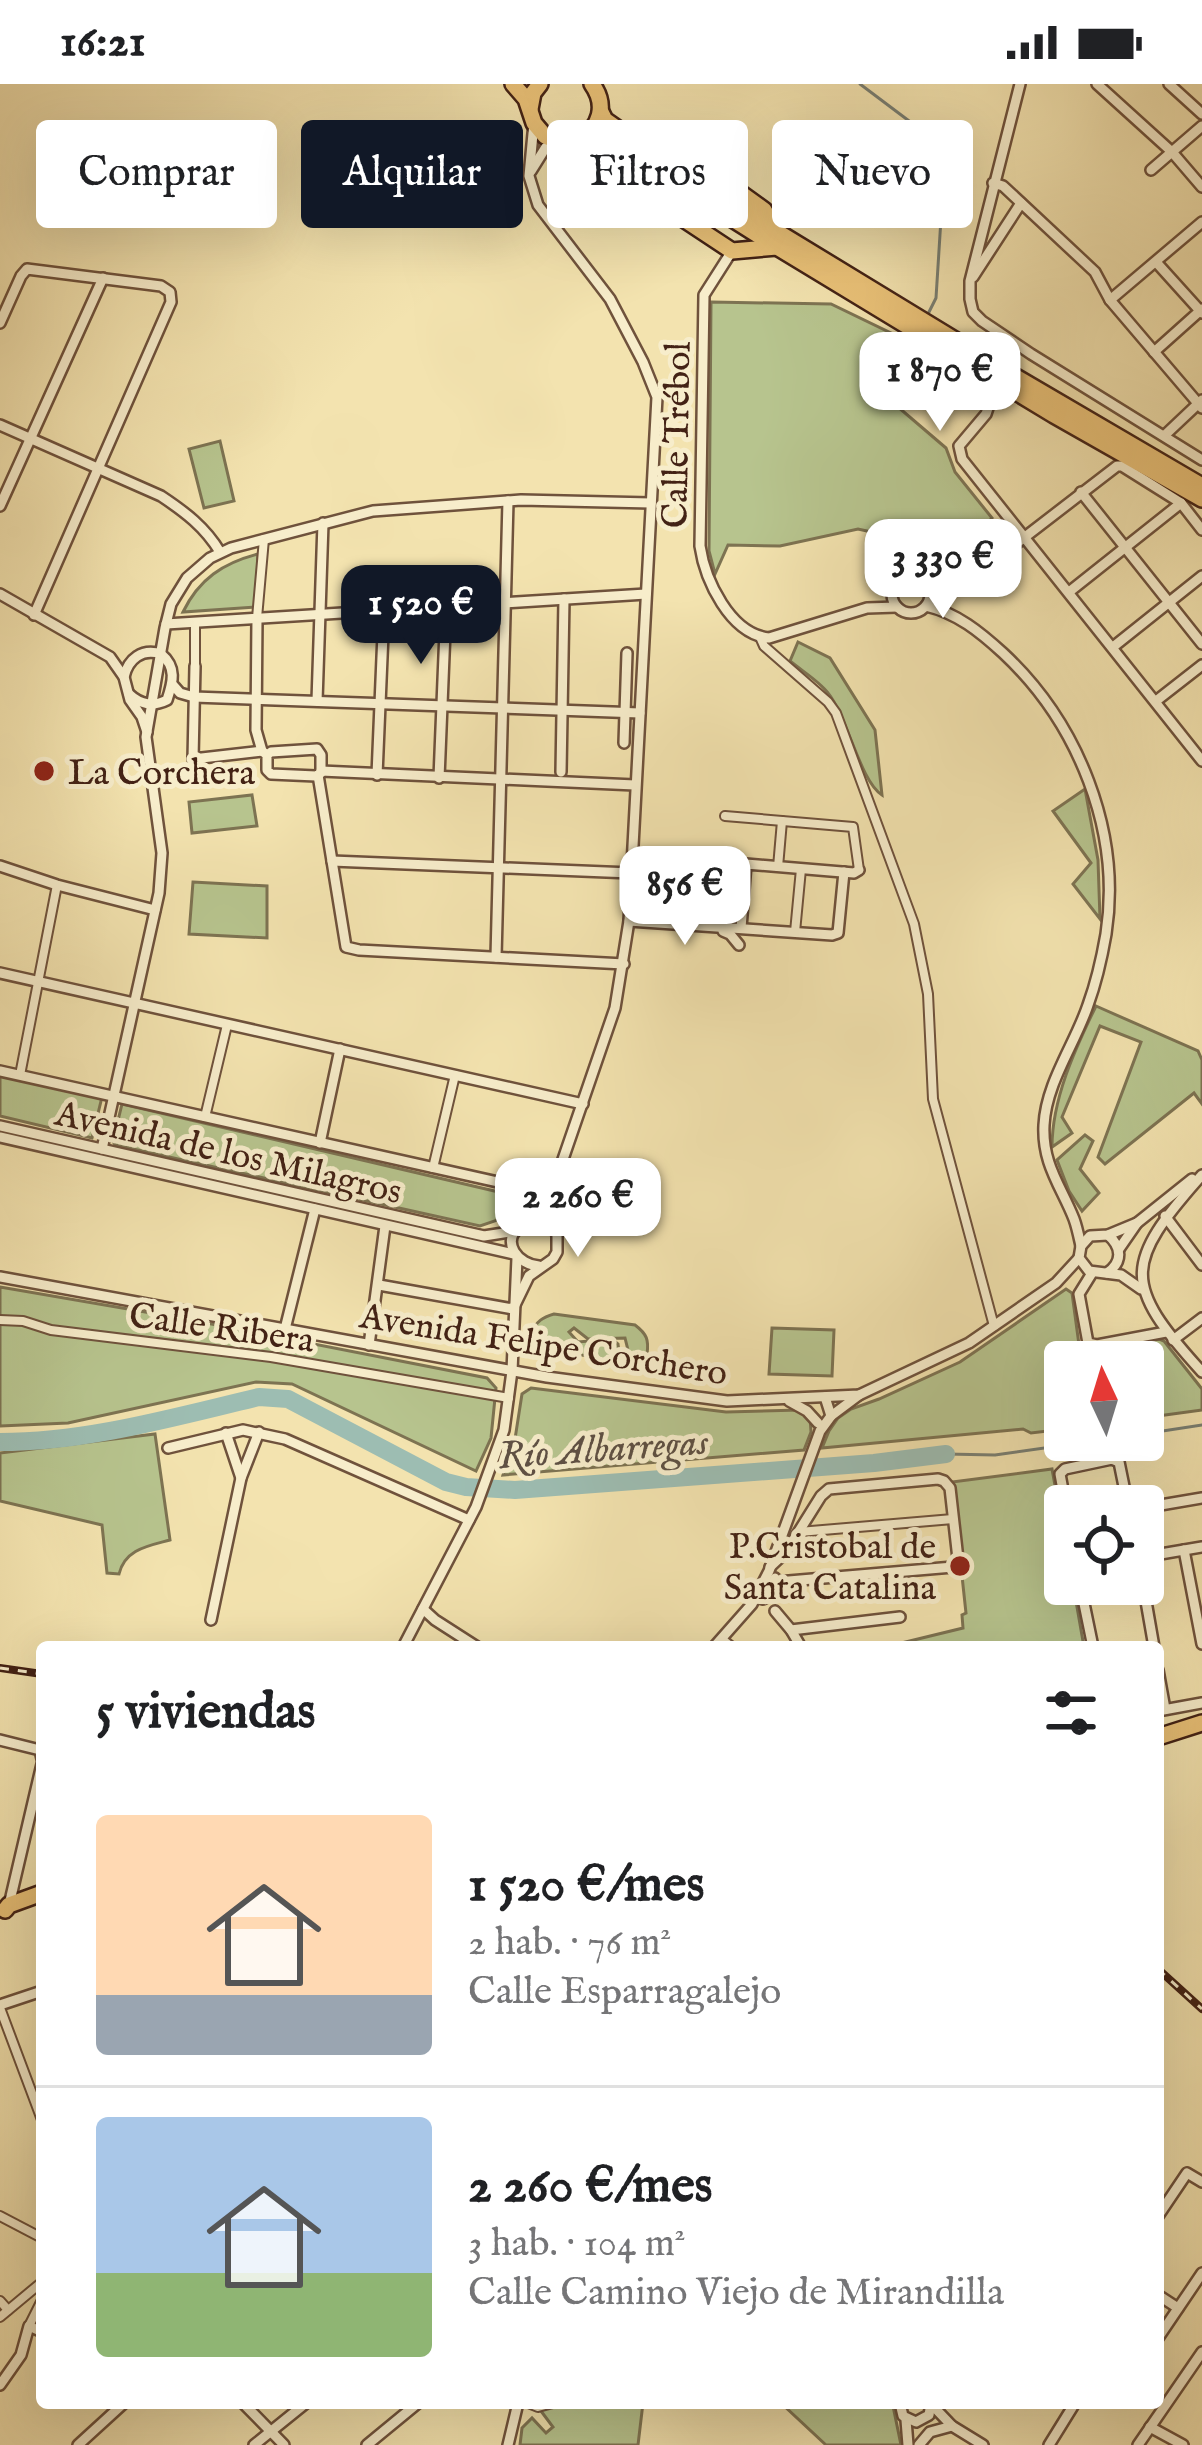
<!DOCTYPE html>
<html lang="es">
<meta charset="utf-8">
<style>
body{margin:0;font-family:"IM FELL English",serif;background:#f6f6f6;color:#202124;height:100vh;display:flex;flex-direction:column;font-size:45px;white-space:nowrap}
*{box-sizing:border-box;margin:0}
p{font-size:39px;color:#757577}
.icon{flex:none;width:66px;height:66px;fill:none;stroke:currentColor;stroke-width:2;stroke-linecap:round;stroke-linejoin:round}
.map{position:relative;flex:1;overflow:hidden}
.side{position:absolute;left:36px;top:1557px;width:1128px;height:768px;display:flex;flex-direction:column;background:#fff;border-radius:12px;box-shadow:0 12px 48px #0002}
.side>*{flex:none}
.top-card{position:absolute;left:36px;top:36px;width:1131px;height:108px;display:flex;gap:24px}
.needle{width:78px;rotate:356deg}
.buttons{position:absolute;left:1044px;top:1257px;display:grid;gap:24px}
.buttons a{display:grid;place-items:center;width:120px;height:120px;border-radius:12px;background:#fff;box-shadow:0 12px 48px #0002;font-size:60px}
.price{position:absolute;translate:-50% -102px;padding:0 27px;border-radius:24px;background:#fff;color:#222;font-size:39px;line-height:78px;filter:drop-shadow(0 3px 6px #0008)}
.price::after{content:'';position:absolute;left:50%;top:72px;width:36px;height:27px;margin-left:-18px;background:inherit;clip-path:polygon(0 0,100% 0,50% 100%)}
.price.active{background:#111827;color:#fff}
ul{padding:0;list-style:none}
li{display:flex;align-items:center;gap:36px;height:300px;padding:0 60px}
li+li{border-top:3px solid #e0e0e0}
li span{display:grid;place-items:center;flex:none;width:336px;height:240px;border-radius:12px;color:#555}
li>.icon{margin-inline-start:auto}
span .icon{width:144px;height:144px;fill:#fffc;stroke-width:1}
li b{font-size:51px}
h2{display:flex;justify-content:space-between;align-items:center;height:144px;padding:0 60px;font-size:51px}
.chip{padding:0 42px;border-radius:12px;background:#fff;box-shadow:0 12px 48px #0002;font-size:42px;line-height:108px}
.chip.active{background:#111827;color:#fff}
.status{display:flex;justify-content:space-between;align-items:center;height:84px;padding:0 60px;background:#fff;direction:ltr}
.status svg{height:33px;fill:currentColor}
.map>svg:first-child{display:block}
.green{fill:#b7c48e;stroke:#7d7352;stroke-width:3}
.lines{fill:none;stroke-linecap:round;stroke-linejoin:round}
.stream{stroke:#797f73;stroke-width:3}
.river{stroke:#9dbdb2;stroke-width:18}
.pedestrian-casing{stroke:#6f523c;stroke-width:12}
.minor-casing{stroke:#6f523c;stroke-width:14}
.primary-casing{stroke:#432215;stroke-width:20}
.trunk-casing{stroke:#432215;stroke-width:20}
.pedestrian{stroke:#f7edcb;stroke-width:8}
.minor{stroke:#f7edcb;stroke-width:9}
.primary{stroke:#eac278;stroke-width:15}
.trunk{stroke:#eac278;stroke-width:15}
.rail-casing{stroke:#432215;stroke-width:8}
.rail{stroke:#f7edcb;stroke-width:3;stroke-dasharray:9;stroke-linecap:butt}
.poi-dot{fill:#8f2418;stroke:#f7edcb;stroke-width:4.5}
.labels{text-anchor:middle;stroke-width:10;stroke-linejoin:round;paint-order:stroke}
.street-label{font-size:36px;fill:#432215;stroke:#f7edcb}
.poi-label{font-size:36px;fill:#432215;stroke:#f7edcb;text-anchor:start}
.water-label{font-size:39px;font-style:italic;fill:#5e5044;stroke:#f7edcb}
</style>
<div class="status"><b>16:21</b><svg viewBox="0 0 49 12"><path d="M0 12V9h3v3zM5 12V6h3v6zM10 12V3h3v9zM15 12V0h3v12zM26 1h20v11H26zM47 4h2v5h-2z"/></svg></div>
<div class="map">
<svg width="1202" height="2361" viewBox="0 0 1202 2361">
<rect width="100%" height="100%" fill="#f3e3af"/>
<filter id="stains"><feTurbulence type="fractalNoise" baseFrequency=".00167" numOctaves="4"/><feColorMatrix values="0 0 0 0 .2 0 0 0 0 .09 0 0 0 0 .02 0 0 0 .5 -.17"/></filter>
<radialGradient id="worn" r=".72"><stop offset=".6" stop-color="#630" stop-opacity="0"/><stop offset="1" stop-color="#630" stop-opacity=".3"/></radialGradient>
<g class="green">
<polygon points="820,45 874,49 870,105 813,98"/>
<polygon points="711,218 831,220 895,251 898,323 946,364 955,388 992,434 943,488 925,471 905,470 876,449 858,445 780,462 728,461 715,490 709,467"/>
<polygon points="220,357 234,417 204,424 189,365"/>
<path d="M 258,470 L 256,523 L 183,528 C 199,495 223,479 258,470 Z"/>
<path d="M 798,558 L 830,574 L 875,646 L 882,711 C 860,697 848,634 828,609 C 819,597 802,587 790,577 Z"/>
<polygon points="1085,705 1098,776 1100,835 1073,800 1091,779 1053,727"/>
<polygon points="252,711 257,742 192,749 189,718"/>
<polygon points="193,798 267,802 267,854 189,850"/>
<path d="M 1096,922 L 1198,967 L 1202,976 L 1202,1020 L 1194,1009 L 1105,1080 L 1098,1073 L 1141,958 L 1100,942 L 1062,1033 L 1072,1049 L 1052,1063 C 1052,1015 1075,965 1096,922 Z"/>
<polygon points="0,991 102,1013 92,1054 0,1032"/>
<polygon points="122,1020 533,1116 521,1128 480,1142 115,1061 113,1057"/>
<polygon points="1085,1051 1093,1057 1080,1085 1099,1109 1082,1127 1069,1107 1057,1076"/>
<polygon points="0,1203 186,1235 487,1294 496,1304 491,1354 476,1387 292,1300 256,1298 68,1339 0,1342"/>
<polygon points="1066,1205 1072,1209 1080,1268 1159,1255 1164,1257 1202,1305 1202,1326 1143,1334 1143,1278 1065,1278 1065,1345 1031,1349 1023,1345 822,1364 829,1347 838,1334 851,1325 879,1315 960,1278"/>
<path d="M 554,1230 L 635,1241 C 647,1250 649,1256 647,1270 L 635,1270 L 630,1274 L 625,1254 L 588,1255 L 574,1244 L 569,1248 L 578,1258 L 612,1255 L 618,1260 L 619,1268 L 609,1277 C 599,1275 589,1271 580,1271 C 563,1269 530,1276 533,1249 C 535,1237 544,1233 554,1230 Z"/>
<polygon points="772,1244 834,1246 832,1292 769,1290"/>
<polygon points="531,1304 726,1328 800,1326 810,1333 811,1348 804,1366 503,1391 515,1355 522,1310"/>
<path d="M 155,1350 L 170,1456 C 148,1462 125,1465 119,1490 L 107,1489 L 102,1441 L 0,1417 L 0,1369 Z"/>
<polygon points="1052,1385 1065,1456 1065,1500 1073,1500 1084,1563 885,1563 963,1544 962,1531 966,1529 962,1492 969,1489 972,1481 968,1473 960,1471 952,1398"/>
<polygon points="540,2319 643,2319 638,2361 520,2361 522,2344 532,2334 546,2349 553,2343 538,2323"/>
<polygon points="781,2319 888,2319 893,2322 901,2361 826,2361"/>
</g>
<g class="lines">
<g class="stream">
<polyline points="860,0 941,61 943,103 936,214 927,232"/>
<polyline points="915,257 909,270 969,308"/>
<polyline points="1143,1350 1202,1341"/>
<polyline points="946,1370 995,1371 1101,1356"/>
</g>
<path class="river" d="M 0,1358 C 87,1358 174,1333 259,1313 L 288,1315 L 446,1398 L 466,1403 L 515,1406 L 874,1379 L 946,1370"/>
<g class="pedestrian-casing">
<g id="pedestrian">
<polyline points="257,534 264,455"/>
<polyline points="760,553 764,562 828,618 836,629 914,840 928,910 933,1015 994,1242"/>
<polyline points="195,582 195,538"/>
<polyline points="725,732 853,743 859,786"/>
<polyline points="721,777 746,780"/>
<polyline points="778,783 782,737"/>
<polyline points="795,848 801,785"/>
<polyline points="20,991 57,801"/>
<polyline points="205,1033 227,941"/>
<polyline points="433,1084 455,991"/>
<polyline points="0,1236 23,1237 51,1246 271,1273 509,1314"/>
<polyline points="799,1448 953,1435"/>
<polyline points="722,1555 732,1563"/>
<polyline points="0,1924 42,2036"/>
<polyline points="0,2132 42,2154"/>
<polyline points="0,2217 8,2226"/>
<polyline points="0,2233 42,2198"/>
<polyline points="29,2242 42,2216"/>
<polyline points="528,2319 538,2323 553,2319"/>
</g>
</g>
<g class="minor-casing">
<g id="minor">
<polyline points="1020,0 970,197 970,215 973,228 982,237 1031,270 1202,376"/>
<polyline points="1097,0 1172,68 1202,103"/>
<polyline points="1169,0 1202,30"/>
<polyline points="1151,86 1202,42"/>
<polyline points="531,87 546,63 560,59"/>
<polyline points="993,99 1003,102 1095,188 1110,216 1202,324"/>
<path d="M 732,167 L 704,211 L 700,462 C 705,496 730,550 769,554 L 867,524 L 897,523"/>
<polyline points="1156,178 1202,229"/>
<polyline points="973,193 1021,119"/>
<polyline points="1110,216 1202,138"/>
<polyline points="0,239 21,192 27,185 161,202 170,208 171,218 34,531"/>
<polyline points="1154,268 1202,225"/>
<polyline points="975,291 982,295 991,315 986,330 959,362 962,375 1202,677"/>
<path d="M 0,341 L 161,412 C 185,428 205,443 220,468"/>
<polyline points="1165,351 1202,316"/>
<polyline points="1081,408 1202,560"/>
<polyline points="0,422 103,194"/>
<circle cx="911" cy="510" r="19"/>
<polyline points="930,508 955,491 1012,463 1117,382 1122,382 1181,419 1202,446"/>
<polyline points="1069,508 1181,419"/>
<polyline points="0,510 110,573 124,593 130,616 142,633 147,648"/>
<path d="M 926,522 C 957,529 980,548 1003,569 C 1078,639 1122,747 1106,850 C 1102,873 1096,899 1088,921 C 1075,960 1046,999 1044,1041 C 1042,1080 1061,1102 1074,1135 C 1077,1143 1079,1153 1081,1162"/>
<polyline points="257,534 256,646 262,667"/>
<polyline points="166,540 646,510"/>
<polyline points="1113,563 1202,492"/>
<polyline points="195,582 193,675 262,667"/>
<path d="M 124,593 C 128,575 142,564 161,570 C 177,583 173,598 167,616 C 153,623 141,621 129,610"/>
<polyline points="172,600 180,609 194,613 640,629"/>
<polyline points="317,617 323,439"/>
<polyline points="1156,617 1202,581"/>
<polyline points="624,659 627,569"/>
<polyline points="262,667 267,671 267,686 271,690 316,692 321,689 321,671 317,665 271,668 267,671"/>
<polyline points="321,687 635,701"/>
<polyline points="561,688 564,515"/>
<polyline points="318,691 346,863 359,866 624,880"/>
<polyline points="377,691 384,526"/>
<polyline points="439,694 445,547"/>
<polyline points="332,777 631,789"/>
<polyline points="0,782 57,801 155,826"/>
<polyline points="629,837 832,851 838,849 844,788"/>
<polyline points="741,844 746,780 854,789 859,786"/>
<polyline points="723,847 730,850 739,861"/>
<polyline points="496,873 508,417"/>
<polyline points="0,889 583,1020"/>
<polyline points="0,987 547,1109"/>
<polyline points="0,1042 484,1152 516,1147"/>
<polyline points="0,1053 514,1170"/>
<polyline points="320,1059 340,965"/>
<polyline points="102,1065 159,809 162,769 146,653 165,544 171,520 187,494 210,474 231,464 373,427 521,416 651,419"/>
<path d="M 1202,1091 C 1123,1180 1122,1200 1202,1288"/>
<polyline points="1165,1132 1202,1181"/>
<polyline points="1137,1139 1108,1151 1090,1152 1081,1162 1079,1174 1089,1187 1121,1191 1141,1205"/>
<polyline points="1119,1165 1137,1139 1192,1095"/>
<path d="M 539,1182 C 519,1181 499,1158 521,1141 C 534,1131 527,1144 538,1130 C 548,1116 550,1099 560,1085"/>
<polyline points="1092,1189 1079,1210 1088,1259 1097,1261 1166,1248"/>
<path d="M 1107,1189 C 1123,1178 1122,1163 1108,1151"/>
<polyline points="0,1193 547,1293 727,1317 859,1311 969,1259 1056,1199 1079,1174"/>
<polyline points="379,1201 513,1225"/>
<polyline points="513,1225 529,1192 553,1175 557,1168 557,1152 550,1126 560,1084 615,924 629,837 657,313 643,278 610,215 538,121 529,92 534,39"/>
<polyline points="285,1245 315,1125"/>
<polyline points="1173,1256 1202,1234"/>
<polyline points="369,1261 385,1142"/>
<polyline points="789,1317 807,1327 818,1339"/>
<polyline points="831,1332 859,1311"/>
<polyline points="226,1349 241,1394"/>
<polyline points="168,1364 243,1346 285,1355 469,1436"/>
<polyline points="1066,1422 1060,1390 1065,1385 1112,1375 1119,1378 1128,1422"/>
<polyline points="1143,1424 1202,1414"/>
<polyline points="1184,1466 1202,1560"/>
<polyline points="1143,1473 1202,1463"/>
<polyline points="770,1483 786,1468 821,1412 829,1405 938,1395 944,1397 950,1404 958,1475 953,1483 957,1488 963,1488 966,1479 958,1475"/>
<polyline points="777,1498 953,1483"/>
<polyline points="1080,1500 1093,1563"/>
<polyline points="1143,1500 1154,1563"/>
<polyline points="756,1513 763,1515 773,1510 777,1502 775,1494"/>
<polyline points="423,1525 435,1536 477,1563"/>
<polyline points="775,1527 791,1546 801,1563"/>
<polyline points="211,1536 241,1394 259,1348"/>
<polyline points="791,1546 900,1533"/>
<polyline points="403,1563 476,1423 504,1346 512,1287 517,1174"/>
<polyline points="714,1563 752,1520 769,1487 820,1347 831,1332 825,1313"/>
<polyline points="1158,1586 1165,1625"/>
<polyline points="1158,1627 1202,1619"/>
<polyline points="0,1656 40,1666 42,1675"/>
<polyline points="9,1821 42,1680"/>
<polyline points="0,1921 42,1907"/>
<polyline points="1158,2132 1187,2089 1202,2098"/>
<polyline points="1158,2211 1178,2224"/>
<polyline points="1158,2254 1202,2189"/>
<polyline points="0,2301 21,2271 29,2242 42,2248"/>
<polyline points="243,2319 284,2361"/>
<polyline points="900,2319 903,2332 916,2338 929,2331 931,2319"/>
<polyline points="932,2321 952,2342 983,2361"/>
<polyline points="906,2336 908,2361"/>
<polyline points="1150,2343 1183,2361"/>
<polyline points="78,2361 124,2319"/>
<polyline points="254,2361 306,2319"/>
<polyline points="367,2361 418,2319"/>
<polyline points="508,2361 518,2319"/>
<polyline points="919,2361 930,2348 952,2342"/>
<polyline points="1049,2361 1075,2319"/>
<polyline points="1138,2361 1202,2268"/>
</g>
</g>
<g class="primary-casing">
<g id="primary">
<polyline points="1158,1653 1202,1639"/>
<polyline points="5,1826 9,1821 42,1809"/>
</g>
</g>
<g class="trunk-casing">
<g id="trunk">
<polyline points="513,0 526,15 534,39 545,52 560,58 579,56 604,59 658,88 777,163 1054,331 1202,415"/>
<polyline points="530,25 533,9 540,0"/>
<polyline points="601,28 605,36 665,78 776,147 1009,289 1202,402"/>
<path d="M 579,56 C 601,43 607,21 592,0"/>
<polyline points="675,84 699,79 764,126 774,143"/>
<polyline points="672,91 669,96 670,118 679,132 732,167 777,163"/>
</g>
</g>
<use href="#pedestrian" class="pedestrian"/>
<use href="#minor" class="minor"/>
<use href="#primary" class="primary"/>
<use href="#trunk" class="trunk"/>
<g class="rail-casing">
<g id="rail">
<polyline points="0,1584 42,1590"/>
<polyline points="1158,1885 1202,1925"/>
</g>
</g>
<use href="#rail" class="rail"/>
</g>
<g class="poi-dot">
<circle cx="44" cy="687" r="12"/>
<circle cx="960" cy="1482" r="12"/>
</g>
<g class="labels">
<g class="street-label">
<text transform="translate(675 351) rotate(-89)" y="13">Calle Trébol</text>
<text transform="translate(229 1067) rotate(13)" y="13">Avenida de los Milagros</text>
<text transform="translate(222 1242) rotate(8)" y="13">Calle Ribera</text>
<text transform="translate(544 1259) rotate(9)" y="13">Avenida Felipe Corchero</text>
</g>
<g class="poi-label">
<text x="68" y="700">La Corchera</text>
<text x="936" y="1474" text-anchor="end">P.Cristobal de<tspan x="936" dy="41">Santa Catalina</tspan></text>
</g>
<g class="water-label">
<text transform="translate(603 1363) rotate(-4)" y="14">Río Albarregas</text>
</g>
</g>
<rect width="100%" height="100%" filter="url(#stains)"/>
<rect width="100%" height="100%" fill="url(#worn)"/>
</svg>
<div class="buttons">
<a><svg class="needle" viewBox="-14 -14 28 28"><path d="M0-13l5 13h-10z" fill="#e53935"/><path d="M0 13l5-13h-10z" fill="#757577"/></svg></a>
<a><svg class="icon" aria-label="locate" viewBox="0 0 24 24"><circle cx="12" cy="12" r="6"/><path d="M12 2v4M12 18v4M2 12h4M18 12h4"/></svg></a>
</div>
<b class="price" style="left:940px;top:350px">1 870 €</b>
<b class="price" style="left:943px;top:537px">3 330 €</b>
<b class="price active" style="left:421px;top:583px">1 520 €</b>
<b class="price" style="left:685px;top:864px">856 €</b>
<b class="price" style="left:578px;top:1176px">2 260 €</b>
<div class="top-card">
<a class="chip">Comprar</a>
<a class="chip active">Alquilar</a>
<a class="chip">Filtros</a>
<a class="chip">Nuevo</a>
</div>
<section class="side">
<h2>5 viviendas<svg class="icon" aria-label="filters" viewBox="0 0 24 24"><path d="M4 7h16M4 17h16"/><circle cx="9" cy="7" r="2"/><circle cx="15" cy="17" r="2"/></svg></h2>
<ul>
<li><span style="background:linear-gradient(#ffd9b3 75%,#9aa5b1 0)"><svg class="icon" aria-label="home" viewBox="0 0 24 24"><path d="M3 11l9-7 9 7M6 9v11h12V9"/></svg></span><div><b>1 520 €/mes</b><p>2 hab. · 76 m²</p><p>Calle Esparragalejo</p></div></li>
<li><span style="background:linear-gradient(#a9c7e8 65%,#8fb573 0)"><svg class="icon" aria-label="home" viewBox="0 0 24 24"><path d="M3 11l9-7 9 7M6 9v11h12V9"/></svg></span><div><b>2 260 €/mes</b><p>3 hab. · 104 m²</p><p>Calle Camino Viejo de Mirandilla</p></div></li>
</ul>
</section>
</div>
